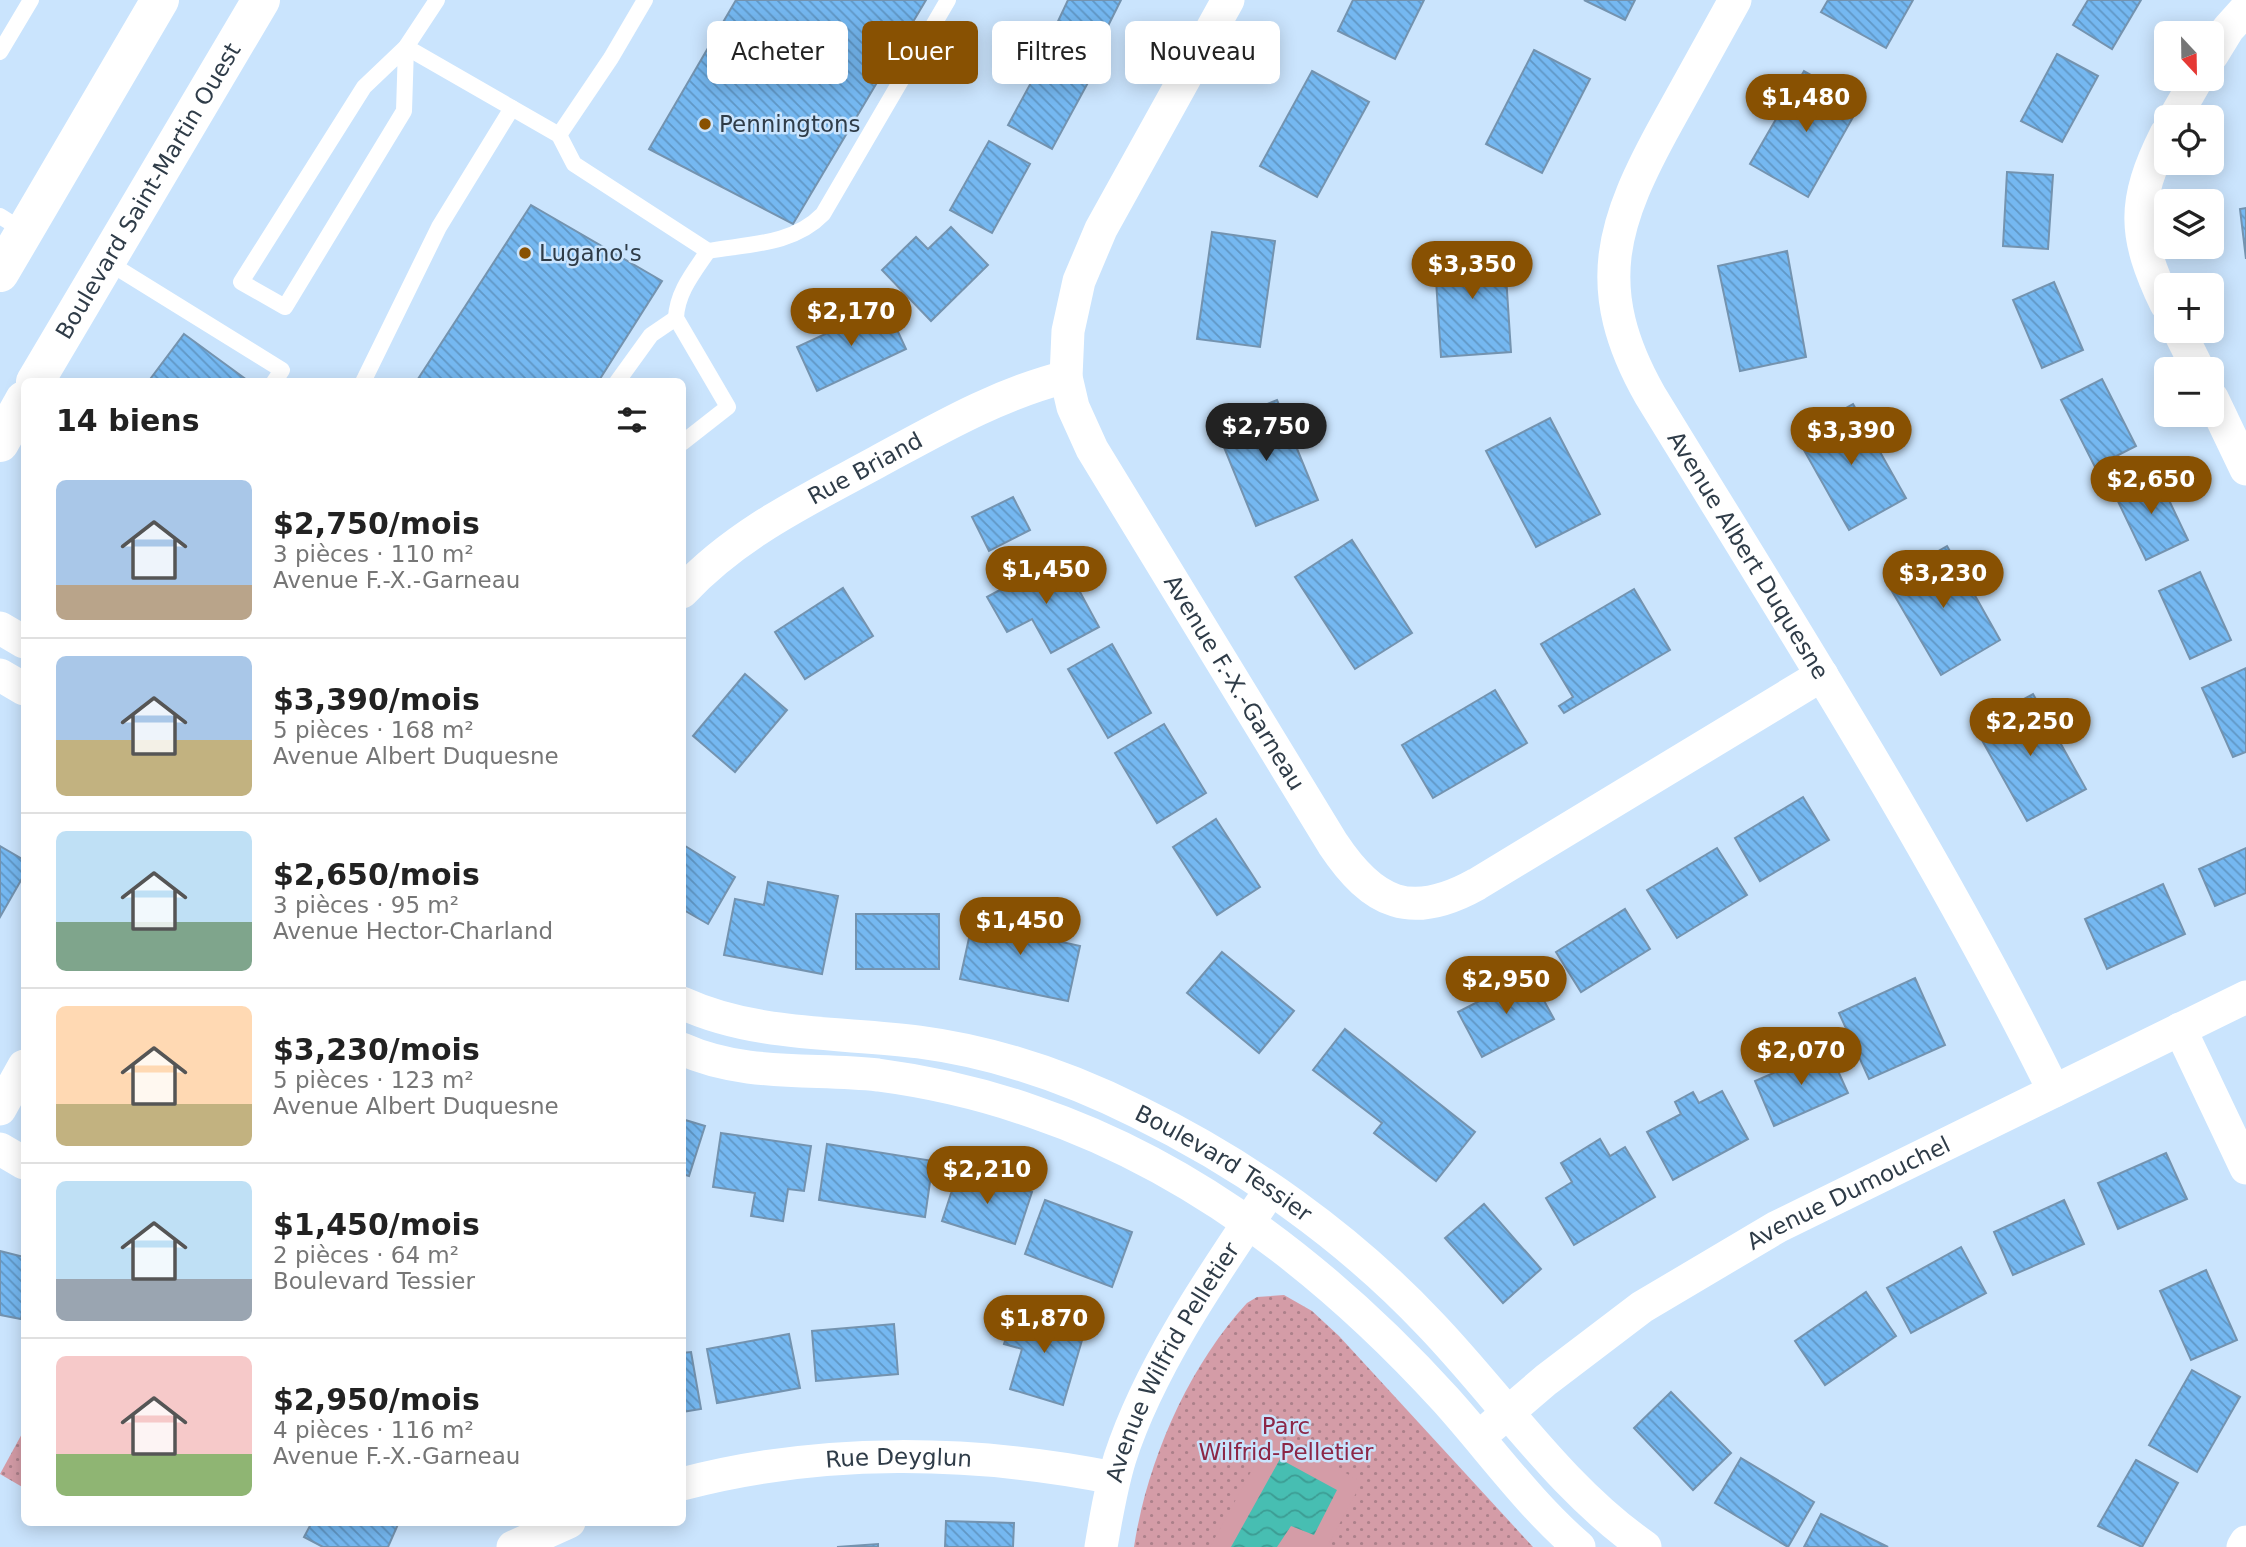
<!DOCTYPE html>
<html lang="fr">
<meta charset="utf-8">
<style>
body{margin:0;font-family:"DejaVu Sans",sans-serif;background:#f6f6f6;color:#222;height:100vh;display:flex;flex-direction:column;font-size:26px;white-space:nowrap}
*{box-sizing:border-box;margin:0}
p{font-size:23px;color:#767676}
.icon{flex:none;width:38px;height:38px;fill:none;stroke:currentColor;stroke-width:2;stroke-linecap:round;stroke-linejoin:round}
.map{position:relative;flex:1;overflow:hidden}
.sheet{position:absolute;left:21px;top:378px;width:665px;height:1148px;display:flex;flex-direction:column;background:#fff;border-radius:10px;box-shadow:0 4px 18px #0003}
.sheet>*{flex:none}
.top-card{position:absolute;left:707px;top:21px;width:665px;height:63px;display:flex;gap:14px}
.needle{width:46px;rotate:158deg}
.buttons{position:absolute;left:2154px;top:21px;display:grid;gap:14px}
.buttons a{display:grid;place-items:center;width:70px;height:70px;border-radius:10px;background:#fff;box-shadow:0 4px 18px #0003;font-size:35px}
.price{position:absolute;translate:-50% -60px;padding:0 16px;border-radius:24px;background:#885102;color:#fff;font-size:23px;line-height:46px;filter:drop-shadow(0 2px 4px #0008)}
.price::after{content:'';position:absolute;left:50%;top:42px;width:21px;height:16px;margin-left:-10px;background:inherit;clip-path:polygon(0 0,100% 0,50% 100%)}
.price.on{background:#222;color:#fff}
ul{padding:0;list-style:none}
li{display:flex;align-items:center;gap:21px;height:175px;padding:0 35px}
li+li{border-top:2px solid #e0e0e0}
li span{display:grid;place-items:center;flex:none;width:196px;height:140px;border-radius:10px;color:#555}
li>.icon{margin-inline-start:auto}
span .icon{width:84px;height:84px;fill:#fffc;stroke-width:1}
li b{font-size:30px}
h2{display:flex;justify-content:space-between;align-items:center;height:84px;padding:0 35px;font-size:30px}
.chip{padding:0 24px;border-radius:10px;background:#fff;box-shadow:0 4px 18px #0003;font-size:24px;line-height:63px}
.chip.on{background:#885102;color:#fff}
.map>svg:first-child{display:block}
.park{fill:url(#park-dots)}
.garden{fill:#d49ca7}
.water{fill:url(#water-waves)}
.building{fill:url(#building-back-hatch);stroke:#7493af;stroke-width:2}
.lines{fill:none;stroke-linecap:round;stroke-linejoin:round}
.lane{stroke:#fff;stroke-width:16}
.street{stroke:#fff;stroke-width:33}
.secondary{stroke:#fff;stroke-width:38}
.poi-dot{fill:#885102;stroke:#cae4fd;stroke-width:2.5}
.labels{text-anchor:middle;stroke-width:5;stroke-linejoin:round;paint-order:stroke}
.poi-label{font-size:23px;fill:#2f3c48;stroke:#cae4fd;text-anchor:start}
.street-label{font-size:23px;fill:#2f3c48;stroke:#cae4fd}
.park-label{font-size:23px;fill:#8c2747;stroke:#cae4fd}
</style>
<div class="map">
<svg width="2246" height="1547" viewBox="0 0 2246 1547">
<defs>
<pattern id="park-dots" width="8" height="8" patternUnits="userSpaceOnUse" patternTransform="scale(1.75)"><rect width="8" height="8" fill="#d49ca7"/><path d="M2 2h.1M6 6h.1" fill="none" stroke="#ac808a" stroke-width="1.8" stroke-linecap="round"/></pattern>
<pattern id="water-waves" width="16" height="10" patternUnits="userSpaceOnUse" patternTransform="scale(1.75)"><rect width="16" height="10" fill="#47beb2"/><path d="M0 5q4-4 8 0t8 0" fill="none" stroke="#3c9c93"/></pattern>
<pattern id="building-back-hatch" width="6" height="6" patternUnits="userSpaceOnUse" patternTransform="scale(1.75)"><rect width="6" height="6" fill="#75b8f1"/><path d="M-1 5l2 2M0 0l6 6M5-1l2 2" fill="none" stroke="#6097c5"/></pattern>
</defs>
<rect width="100%" height="100%" fill="#cae4fd"/>
<g class="park">
<path d="M 1284,1295 L 1312,1311 L 1339,1336 L 1533,1547 L 1134,1547 C 1147,1461 1188,1367 1247,1303 L 1257,1297 Z"/>
<polygon points="24,1430 24,1488 0,1474"/>
</g>
<polygon class="garden" points="1272,1433 1362,1482 1327,1547 1210,1547"/>
<polygon class="water" points="1280,1459 1337,1490 1314,1535 1291,1526 1277,1547 1231,1547"/>
<g class="building">
<polygon points="736,0 926,0 793,224 649,149"/>
<polygon points="1068,0 1121,0 1094,54 1052,34"/>
<polygon points="1353,0 1424,0 1395,59 1338,31"/>
<polygon points="1584,0 1635,0 1625,20"/>
<polygon points="1828,0 1913,0 1886,48 1821,12"/>
<polygon points="2088,0 2141,0 2112,49 2073,25"/>
<polygon points="1534,50 1590,79 1542,173 1486,144"/>
<polygon points="2057,54 2098,76 2062,142 2021,121"/>
<polygon points="1046,55 1090,79 1052,149 1008,125"/>
<polygon points="1312,71 1369,102 1317,197 1260,166"/>
<polygon points="1804,71 1861,103 1808,197 1750,164"/>
<polygon points="989,141 1030,164 992,233 950,210"/>
<polygon points="2007,172 2053,175 2048,249 2003,246"/>
<polygon points="531,205 662,281 598,382 416,382"/>
<polygon points="2246,208 2246,259 2240,209"/>
<polygon points="951,227 988,265 931,321 882,270 916,237 928,249"/>
<polygon points="1212,232 1275,241 1260,347 1197,339"/>
<polygon points="1504,245 1511,352 1441,357 1434,249"/>
<polygon points="1787,251 1806,357 1740,371 1718,266"/>
<polygon points="2054,282 2083,350 2042,368 2013,300"/>
<polygon points="886,306 906,349 817,391 797,347"/>
<polygon points="184,334 247,380 246,382 148,382"/>
<polygon points="2102,379 2136,446 2095,467 2061,400"/>
<polygon points="1277,400 1318,500 1256,526 1215,425"/>
<polygon points="1853,404 1906,498 1849,530 1796,436"/>
<polygon points="1550,418 1600,514 1536,547 1486,451"/>
<polygon points="2156,473 2188,540 2146,560 2114,493"/>
<polygon points="1013,497 1030,530 989,551 972,517"/>
<polygon points="1352,540 1412,633 1355,669 1295,577"/>
<polygon points="1947,546 2000,640 1941,675 1886,581"/>
<polygon points="1061,557 1099,627 1051,653 1032,619 1007,632 987,597"/>
<polygon points="2200,572 2231,640 2190,659 2159,591"/>
<polygon points="843,588 873,636 805,679 775,632"/>
<polygon points="1634,589 1670,650 1564,713 1559,706 1573,697 1541,644"/>
<polygon points="1112,644 1151,713 1108,738 1068,669"/>
<polygon points="2246,668 2246,752 2233,757 2202,688"/>
<polygon points="745,674 787,710 735,772 693,736"/>
<polygon points="1495,690 1527,743 1433,798 1402,745"/>
<polygon points="2033,694 2086,789 2027,821 1974,726"/>
<polygon points="1164,724 1206,793 1157,823 1115,753"/>
<polygon points="1803,797 1829,840 1760,881 1735,838"/>
<polygon points="1216,819 1260,887 1217,915 1173,847"/>
<polygon points="682,844 735,877 708,924 682,909"/>
<polygon points="0,846 24,860 24,875 0,917"/>
<polygon points="1717,848 1747,895 1677,938 1647,890"/>
<polygon points="2246,848 2246,893 2215,906 2199,869"/>
<polygon points="768,882 838,896 822,974 724,955 735,899 764,905"/>
<polygon points="2163,884 2185,934 2107,969 2085,919"/>
<polygon points="1625,909 1650,949 1581,992 1556,952"/>
<polygon points="1011,910 1048,918 1044,938 1080,946 1068,1001 960,979 973,920 1007,927"/>
<rect x="856" y="914" width="83" height="55"/>
<polygon points="1222,952 1294,1011 1259,1053 1187,993"/>
<polygon points="1530,975 1554,1019 1482,1057 1458,1012"/>
<polygon points="1915,978 1945,1045 1869,1079 1839,1013"/>
<polygon points="1345,1029 1475,1132 1436,1181 1374,1133 1382,1123 1313,1070"/>
<polygon points="1828,1049 1848,1093 1774,1126 1755,1081"/>
<polygon points="1722,1091 1748,1139 1673,1180 1647,1132 1681,1114 1675,1102 1693,1092 1699,1103"/>
<polygon points="682,1119 705,1126 689,1176 682,1174"/>
<polygon points="721,1133 811,1146 804,1191 788,1189 783,1221 751,1216 755,1193 713,1187"/>
<polygon points="1600,1139 1610,1156 1625,1147 1655,1197 1574,1245 1546,1198 1572,1182 1561,1163"/>
<polygon points="827,1144 933,1161 925,1217 819,1200"/>
<polygon points="2166,1153 2187,1199 2118,1229 2098,1183"/>
<polygon points="959,1169 1032,1192 1015,1244 942,1221"/>
<polygon points="1045,1200 1132,1232 1112,1287 1025,1254"/>
<polygon points="2064,1200 2084,1244 2013,1275 1994,1232"/>
<polygon points="1484,1204 1541,1269 1503,1303 1445,1238"/>
<polygon points="1961,1247 1986,1293 1911,1333 1887,1288"/>
<polygon points="0,1251 24,1257 24,1303 21,1319 0,1315"/>
<polygon points="2206,1270 2237,1340 2191,1360 2160,1291"/>
<polygon points="1866,1292 1896,1336 1825,1385 1795,1341"/>
<polygon points="1015,1309 1085,1330 1063,1405 1010,1389 1022,1349 1004,1344"/>
<polygon points="894,1324 898,1374 816,1381 812,1331"/>
<polygon points="789,1334 800,1388 717,1403 707,1349"/>
<polygon points="691,1352 701,1409 682,1412 682,1353"/>
<polygon points="2192,1370 2240,1397 2197,1472 2149,1445"/>
<polygon points="1671,1392 1731,1453 1693,1490 1634,1428"/>
<polygon points="1741,1458 1814,1502 1788,1547 1715,1503"/>
<polygon points="2136,1460 2178,1483 2142,1547 2098,1526"/>
<polygon points="1821,1514 1888,1547 1804,1547"/>
<polygon points="946,1521 1014,1523 1013,1547 945,1547"/>
<polygon points="312,1522 399,1522 388,1547 323,1547 304,1537"/>
<polygon points="878,1544 878,1547 837,1547"/>
</g>
<g class="lines">
<g class="lane">
<path d="M 406,47 L 559,135 L 574,164 L 708,251 C 748,244 793,245 823,214 L 948,0"/>
<polyline points="406,47 404,111 285,307 241,282 364,87 406,47 437,0"/>
<polyline points="0,52 31,0"/>
<polyline points="559,135 611,58 645,0"/>
<polyline points="0,216 24,231"/>
<polyline points="106,261 282,370 274,382"/>
<polyline points="363,382 439,227 512,108"/>
<polyline points="617,382 651,335 676,318"/>
<path d="M 682,443 L 728,407 L 676,318 C 677,292 694,272 708,251"/>
</g>
<g class="street">
<path id="s1" d="M 1228,0 L 1101,229 L 1079,281 L 1068,331 L 1066,377 L 1073,407 L 1092,449 L 1333,844 C 1373,904 1411,921 1477,884 L 1822,675"/>
<path id="s2" d="M 1735,0 C 1713,40 1690,81 1668,121 C 1612,222 1589,287 1650,395 C 1790,624 1935,850 2054,1091"/>
<polyline points="2212,55 2228,29 2246,9"/>
<polyline points="2175,117 2197,79"/>
<path d="M 2166,134 C 2132,202 2133,235 2166,304"/>
<polyline points="2179,331 2198,369"/>
<polyline points="2212,398 2246,469"/>
<path id="s3" d="M 682,592 C 737,533 807,500 877,462 C 938,429 998,394 1066,377"/>
<polyline points="0,628 24,642"/>
<polyline points="0,675 24,689"/>
<path id="s4" d="M 682,1003 C 756,1037 841,1032 919,1042 C 995,1052 1070,1078 1138,1112 C 1245,1164 1348,1237 1430,1324 C 1501,1398 1560,1488 1645,1547"/>
<polyline points="2180,1029 2246,1168"/>
<path d="M 682,1049 C 744,1077 812,1068 878,1075 C 931,1082 983,1094 1034,1112 C 1196,1167 1332,1275 1446,1400 C 1490,1449 1529,1504 1579,1547"/>
<polyline points="0,1109 24,1066"/>
<polyline points="0,1149 24,1163"/>
<path id="s5" d="M 1491,1427 L 1546,1380 L 1642,1307 L 1777,1227 L 2246,997"/>
<path id="s6" d="M 682,1484 C 822,1447 974,1450 1114,1478"/>
<polyline points="513,1547 569,1522"/>
<path id="s7" d="M 1101,1547 C 1106,1517 1111,1487 1120,1458 C 1148,1371 1210,1279 1261,1204"/>
<polyline points="2243,1547 2246,1542"/>
</g>
<g class="secondary">
<polyline points="0,273 160,0"/>
<path id="s8" d="M 35,382 L 261,0"/>
<polyline points="0,443 24,400"/>
</g>
</g>
<g class="poi-dot">
<circle cx="705" cy="124" r="7"/>
<circle cx="525" cy="253" r="7"/>
</g>
<g class="labels">
<g class="poi-label">
<text x="719" y="132">Penningtons</text>
<text x="539" y="261">Lugano's</text>
</g>
<g class="street-label">
<text dy="8" stroke="none"><textPath href="#s8" startOffset="222">Boulevard Saint-Martin Ouest</textPath></text>
<text dy="8" stroke="none"><textPath href="#s3" startOffset="222">Rue Briand</textPath></text>
<text dy="8" stroke="none"><textPath href="#s2" startOffset="618">Avenue Albert Duquesne</textPath></text>
<text dy="8" stroke="none"><textPath href="#s1" startOffset="766">Avenue F.-X.-Garneau</textPath></text>
<text dy="8" stroke="none"><textPath href="#s4" startOffset="572">Boulevard Tessier</textPath></text>
<text dy="8" stroke="none"><textPath href="#s5" startOffset="429">Avenue Dumouchel</textPath></text>
<text dy="8" stroke="none"><textPath href="#s7" startOffset="200">Avenue Wilfrid Pelletier</textPath></text>
<text dy="8" stroke="none"><textPath href="#s6" startOffset="219">Rue Deyglun</textPath></text>
</g>
<g class="park-label">
<text x="1286" y="1434">Parc<tspan x="1286" dy="26">Wilfrid-Pelletier</tspan></text>
</g>
</g>
</svg>
<div class="buttons">
<a><svg class="needle" viewBox="-14 -14 28 28"><path d="M0-13l5 13h-10z" fill="#e53935"/><path d="M0 13l5-13h-10z" fill="#767676"/></svg></a>
<a><svg class="icon" aria-label="locate" viewBox="0 0 24 24"><circle cx="12" cy="12" r="6"/><path d="M12 2v4M12 18v4M2 12h4M18 12h4"/></svg></a>
<a><svg class="icon" aria-label="layers" viewBox="0 0 24 24"><path d="M12 4l9 5-9 5-9-5zM3 14l9 5 9-5"/></svg></a>
<a>+</a>
<a>−</a>
</div>
<b class="price" style="left:1806px;top:134px">$1,480</b>
<b class="price" style="left:1472px;top:301px">$3,350</b>
<b class="price" style="left:851px;top:348px">$2,170</b>
<b class="price on" style="left:1266px;top:463px">$2,750</b>
<b class="price" style="left:1851px;top:467px">$3,390</b>
<b class="price" style="left:2151px;top:516px">$2,650</b>
<b class="price" style="left:1046px;top:606px">$1,450</b>
<b class="price" style="left:1943px;top:610px">$3,230</b>
<b class="price" style="left:2030px;top:758px">$2,250</b>
<b class="price" style="left:1020px;top:957px">$1,450</b>
<b class="price" style="left:1506px;top:1016px">$2,950</b>
<b class="price" style="left:1801px;top:1087px">$2,070</b>
<b class="price" style="left:987px;top:1206px">$2,210</b>
<b class="price" style="left:1044px;top:1355px">$1,870</b>
<div class="top-card">
<a class="chip">Acheter</a>
<a class="chip on">Louer</a>
<a class="chip">Filtres</a>
<a class="chip">Nouveau</a>
</div>
<section class="sheet">
<h2>14 biens<svg class="icon" aria-label="filters" viewBox="0 0 24 24"><path d="M4 7h16M4 17h16"/><circle cx="9" cy="7" r="2"/><circle cx="15" cy="17" r="2"/></svg></h2>
<ul>
<li><span style="background:linear-gradient(#a9c7e8 75%,#b9a48a 0)"><svg class="icon" aria-label="home" viewBox="0 0 24 24"><path d="M3 11l9-7 9 7M6 9v11h12V9"/></svg></span><div><b>$2,750/mois</b><p>3 pièces · 110 m²</p><p>Avenue F.-X.-Garneau</p></div></li>
<li><span style="background:linear-gradient(#a9c7e8 60%,#c2b280 0)"><svg class="icon" aria-label="home" viewBox="0 0 24 24"><path d="M3 11l9-7 9 7M6 9v11h12V9"/></svg></span><div><b>$3,390/mois</b><p>5 pièces · 168 m²</p><p>Avenue Albert Duquesne</p></div></li>
<li><span style="background:linear-gradient(#bfe0f5 65%,#7fa58c 0)"><svg class="icon" aria-label="home" viewBox="0 0 24 24"><path d="M3 11l9-7 9 7M6 9v11h12V9"/></svg></span><div><b>$2,650/mois</b><p>3 pièces · 95 m²</p><p>Avenue Hector-Charland</p></div></li>
<li><span style="background:linear-gradient(#ffd9b3 70%,#c2b280 0)"><svg class="icon" aria-label="home" viewBox="0 0 24 24"><path d="M3 11l9-7 9 7M6 9v11h12V9"/></svg></span><div><b>$3,230/mois</b><p>5 pièces · 123 m²</p><p>Avenue Albert Duquesne</p></div></li>
<li><span style="background:linear-gradient(#bfe0f5 70%,#9aa5b1 0)"><svg class="icon" aria-label="home" viewBox="0 0 24 24"><path d="M3 11l9-7 9 7M6 9v11h12V9"/></svg></span><div><b>$1,450/mois</b><p>2 pièces · 64 m²</p><p>Boulevard Tessier</p></div></li>
<li><span style="background:linear-gradient(#f6c9c9 70%,#8fb573 0)"><svg class="icon" aria-label="home" viewBox="0 0 24 24"><path d="M3 11l9-7 9 7M6 9v11h12V9"/></svg></span><div><b>$2,950/mois</b><p>4 pièces · 116 m²</p><p>Avenue F.-X.-Garneau</p></div></li>
</ul>
</section>
</div>
